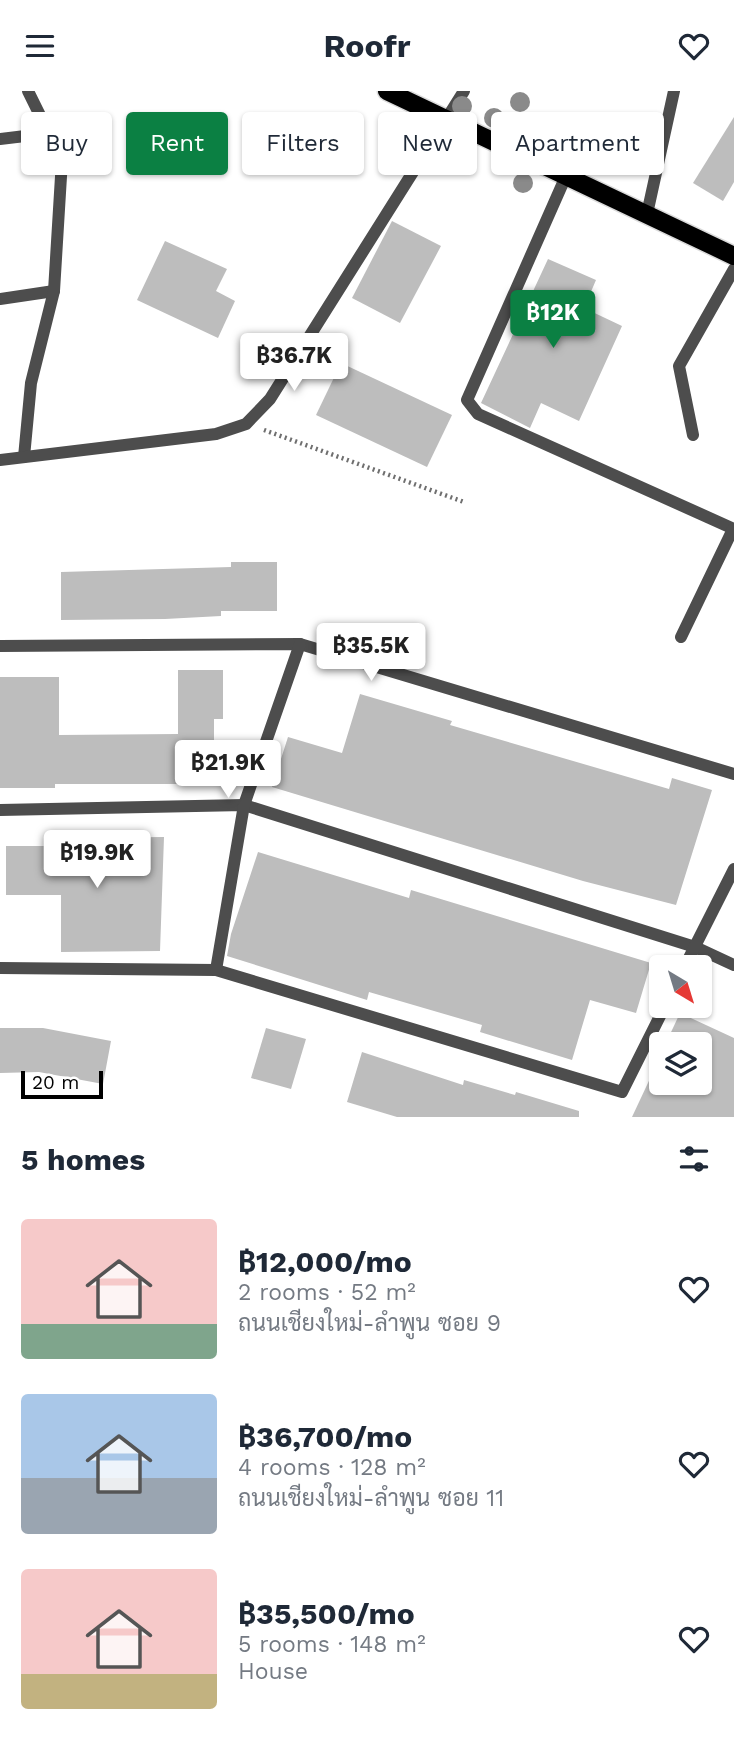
<!DOCTYPE html>
<meta charset="utf-8">
<style>
body{margin:0;font-family:"Work Sans",Sarabun,sans-serif;background:#f2f2f3;color:#1f2937;height:100vh;display:flex;flex-direction:column;font-size:26px;white-space:nowrap}
*{box-sizing:border-box;margin:0}
p{font-size:23px;color:#747a83}
.icon{flex:none;width:38px;height:38px;fill:none;stroke:currentColor;stroke-width:2;stroke-linecap:round;stroke-linejoin:round}
.map{position:relative;height:1026px;overflow:hidden}
.panel{display:flex;flex-direction:column;background:#fff;flex:1}
.panel>*{flex:none}
.banner{position:absolute;left:21px;top:21px;width:693px;height:63px;display:flex;gap:14px}
.needle{width:46px;rotate:142deg}
.buttons{position:absolute;left:649px;top:864px;display:grid;gap:14px}
.buttons a{display:grid;place-items:center;width:63px;height:63px;border-radius:7px;background:#fff;box-shadow:0 2px 5px #0004;font-size:35px}
.scale{position:absolute;left:21px;bottom:18px;width:82px;box-sizing:border-box;padding-left:7px;border:4px solid #000;border-top:0;font-size:19px;line-height:24px;white-space:nowrap;color:#000;-webkit-text-stroke:5px #fff;paint-order:stroke}
.price{position:absolute;translate:-50% -60px;padding:0 16px;border-radius:7px;background:#fff;color:#222;font-size:23px;line-height:46px;filter:drop-shadow(0 2px 4px #0008)}
.price::after{content:'';position:absolute;left:50%;top:42px;width:21px;height:16px;margin-left:-10px;background:inherit;clip-path:polygon(0 0,100% 0,50% 100%)}
.price.active{background:#0b8043;color:#fff}
ul{padding:0;list-style:none}
li{display:flex;align-items:center;gap:21px;height:175px;padding:0 21px}
li span{display:grid;place-items:center;flex:none;width:196px;height:140px;border-radius:7px;color:#555}
li>.icon{margin-inline-start:auto}
span .icon{width:84px;height:84px;fill:#fffc;stroke-width:1}
li b{font-size:30px}
h2{display:flex;justify-content:space-between;align-items:center;height:84px;padding:0 21px;font-size:30px}
.chip{padding:0 24px;border-radius:7px;background:#fff;box-shadow:0 2px 5px #0004;font-size:24px;line-height:63px}
.chip.active{background:#0b8043;color:#fff}
header{display:flex;justify-content:space-between;align-items:center;height:91px;padding:0 21px;background:#fff;font-size:32px;font-weight:700}
.map>svg:first-child{display:block}
.building{fill:#bdbdbd}
.lines{fill:none;stroke-linecap:round;stroke-linejoin:round}
.major-casing{stroke:#dbdbdb;stroke-width:21}
.path{stroke:#6f6f6f;stroke-width:4.5;stroke-dasharray:2 3.5;stroke-linecap:butt}
.minor{stroke:#4d4d4d;stroke-width:12}
.major{stroke:#000;stroke-width:18}
.tree{fill:#8a8a8a}
</style>
<header><svg class="icon" aria-label="menu" viewBox="0 0 24 24"><path d="M4 6h16M4 12h16M4 18h16"/></svg>Roofr<svg class="icon" aria-label="heart" viewBox="0 0 24 24"><path d="M12 20l-8-8c-3-5 5-10 8-4 3-6 11-1 8 4z"/></svg></header>
<div class="map">
<svg width="734" height="1026" viewBox="0 0 734 1026">
<rect width="100%" height="100%" fill="#fff"/>
<g class="building">
<polygon points="734,26 734,91 723,110 693,92"/>
<polygon points="392,130 441,155 400,232 352,207"/>
<polygon points="165,150 227,178 216,200 235,210 218,247 137,209"/>
<polygon points="548,168 596,189 584,217 622,235 579,330 541,312 530,337 481,312"/>
<polygon points="341,272 452,324 427,376 316,324"/>
<polygon points="231,471 277,471 277,520 221,520 221,525 165,528 61,529 61,481 231,476"/>
<polygon points="178,579 223,579 223,628 214,628 214,693 55,693 55,697 0,697 0,586 59,586 59,644 178,643"/>
<polygon points="360,603 452,630 450,634 669,698 672,687 712,699 676,814 583,790 272,696 288,646 342,662"/>
<polygon points="164,746 160,860 61,861 61,804 6,804 6,755 65,755 65,747"/>
<polygon points="258,761 409,807 411,799 651,872 636,922 590,909 572,969 480,941 482,934 369,901 367,909 227,865 231,843"/>
<polygon points="680,922 734,947 734,1026 632,1026 662,962 662,992 700,992 700,954 665,954"/>
<polygon points="0,937 43,937 111,950 103,993 39,981 0,982"/>
<polygon points="266,937 306,948 291,998 251,987"/>
<polygon points="362,961 463,994 464,989 515,1004 516,1001 579,1020 579,1026 397,1026 347,1011"/>
</g>
<g class="lines">
<g class="major-casing">
<polyline id="major" points="387,0 734,165"/>
</g>
<polyline class="path" points="264,339 464,411"/>
<g class="minor">
<polyline points="0,48 50,42"/>
<polyline points="566,85 467,309 478,323 734,438"/>
<polyline points="647,123 674,0"/>
<polyline points="0,208 54,200"/>
<polyline points="693,344 679,275 734,178"/>
<polyline points="24,366 31,292 54,200 62,69 28,0"/>
<polyline points="0,369 216,343 246,333 270,308 464,0"/>
<polyline points="681,546 733,438"/>
<polyline points="0,555 300,553 734,683"/>
<polyline points="0,719 244,714 695,856 734,874"/>
<polyline points="0,877 216,879 622,1001 665,915"/>
<polyline points="684,877 734,778"/>
<polyline points="216,879 244,714 300,553"/>
</g>
<use href="#major" class="major"/>
</g>
<g class="tree">
<circle cx="520" cy="11" r="10"/>
<circle cx="462" cy="15" r="10"/>
<circle cx="494" cy="27" r="10"/>
<circle cx="523" cy="92" r="10"/>
</g>
</svg>
<div class="buttons">
<a><svg class="needle" viewBox="-14 -14 28 28"><path d="M0-13l5 13h-10z" fill="#e53935"/><path d="M0 13l5-13h-10z" fill="#747a83"/></svg></a>
<a><svg class="icon" aria-label="layers" viewBox="0 0 24 24"><path d="M12 4l9 5-9 5-9-5zM3 14l9 5 9-5"/></svg></a>
</div>
<div class="scale">20 m</div>
<b class="price active" style="left:553px;top:259px">฿12K</b>
<b class="price" style="left:294px;top:302px">฿36.7K</b>
<b class="price" style="left:371px;top:592px">฿35.5K</b>
<b class="price" style="left:228px;top:709px">฿21.9K</b>
<b class="price" style="left:97px;top:799px">฿19.9K</b>
<div class="banner">
<a class="chip">Buy</a>
<a class="chip active">Rent</a>
<a class="chip">Filters</a>
<a class="chip">New</a>
<a class="chip">Apartment</a>
</div>
</div>
<section class="panel">
<h2>5 homes<svg class="icon" aria-label="filters" viewBox="0 0 24 24"><path d="M4 7h16M4 17h16"/><circle cx="9" cy="7" r="2"/><circle cx="15" cy="17" r="2"/></svg></h2>
<ul>
<li><span style="background:linear-gradient(#f6c9c9 75%,#7fa58c 0)"><svg class="icon" aria-label="home" viewBox="0 0 24 24"><path d="M3 11l9-7 9 7M6 9v11h12V9"/></svg></span><div><b>฿12,000/mo</b><p>2 rooms · 52 m²</p><p>ถนนเชียงใหม่-ลำพูน ซอย 9</p></div><svg class="icon" aria-label="heart" viewBox="0 0 24 24"><path d="M12 20l-8-8c-3-5 5-10 8-4 3-6 11-1 8 4z"/></svg></li>
<li><span style="background:linear-gradient(#a9c7e8 60%,#9aa5b1 0)"><svg class="icon" aria-label="home" viewBox="0 0 24 24"><path d="M3 11l9-7 9 7M6 9v11h12V9"/></svg></span><div><b>฿36,700/mo</b><p>4 rooms · 128 m²</p><p>ถนนเชียงใหม่-ลำพูน ซอย 11</p></div><svg class="icon" aria-label="heart" viewBox="0 0 24 24"><path d="M12 20l-8-8c-3-5 5-10 8-4 3-6 11-1 8 4z"/></svg></li>
<li><span style="background:linear-gradient(#f6c9c9 75%,#c2b280 0)"><svg class="icon" aria-label="home" viewBox="0 0 24 24"><path d="M3 11l9-7 9 7M6 9v11h12V9"/></svg></span><div><b>฿35,500/mo</b><p>5 rooms · 148 m²</p><p>House</p></div><svg class="icon" aria-label="heart" viewBox="0 0 24 24"><path d="M12 20l-8-8c-3-5 5-10 8-4 3-6 11-1 8 4z"/></svg></li>
</ul>
</section>
